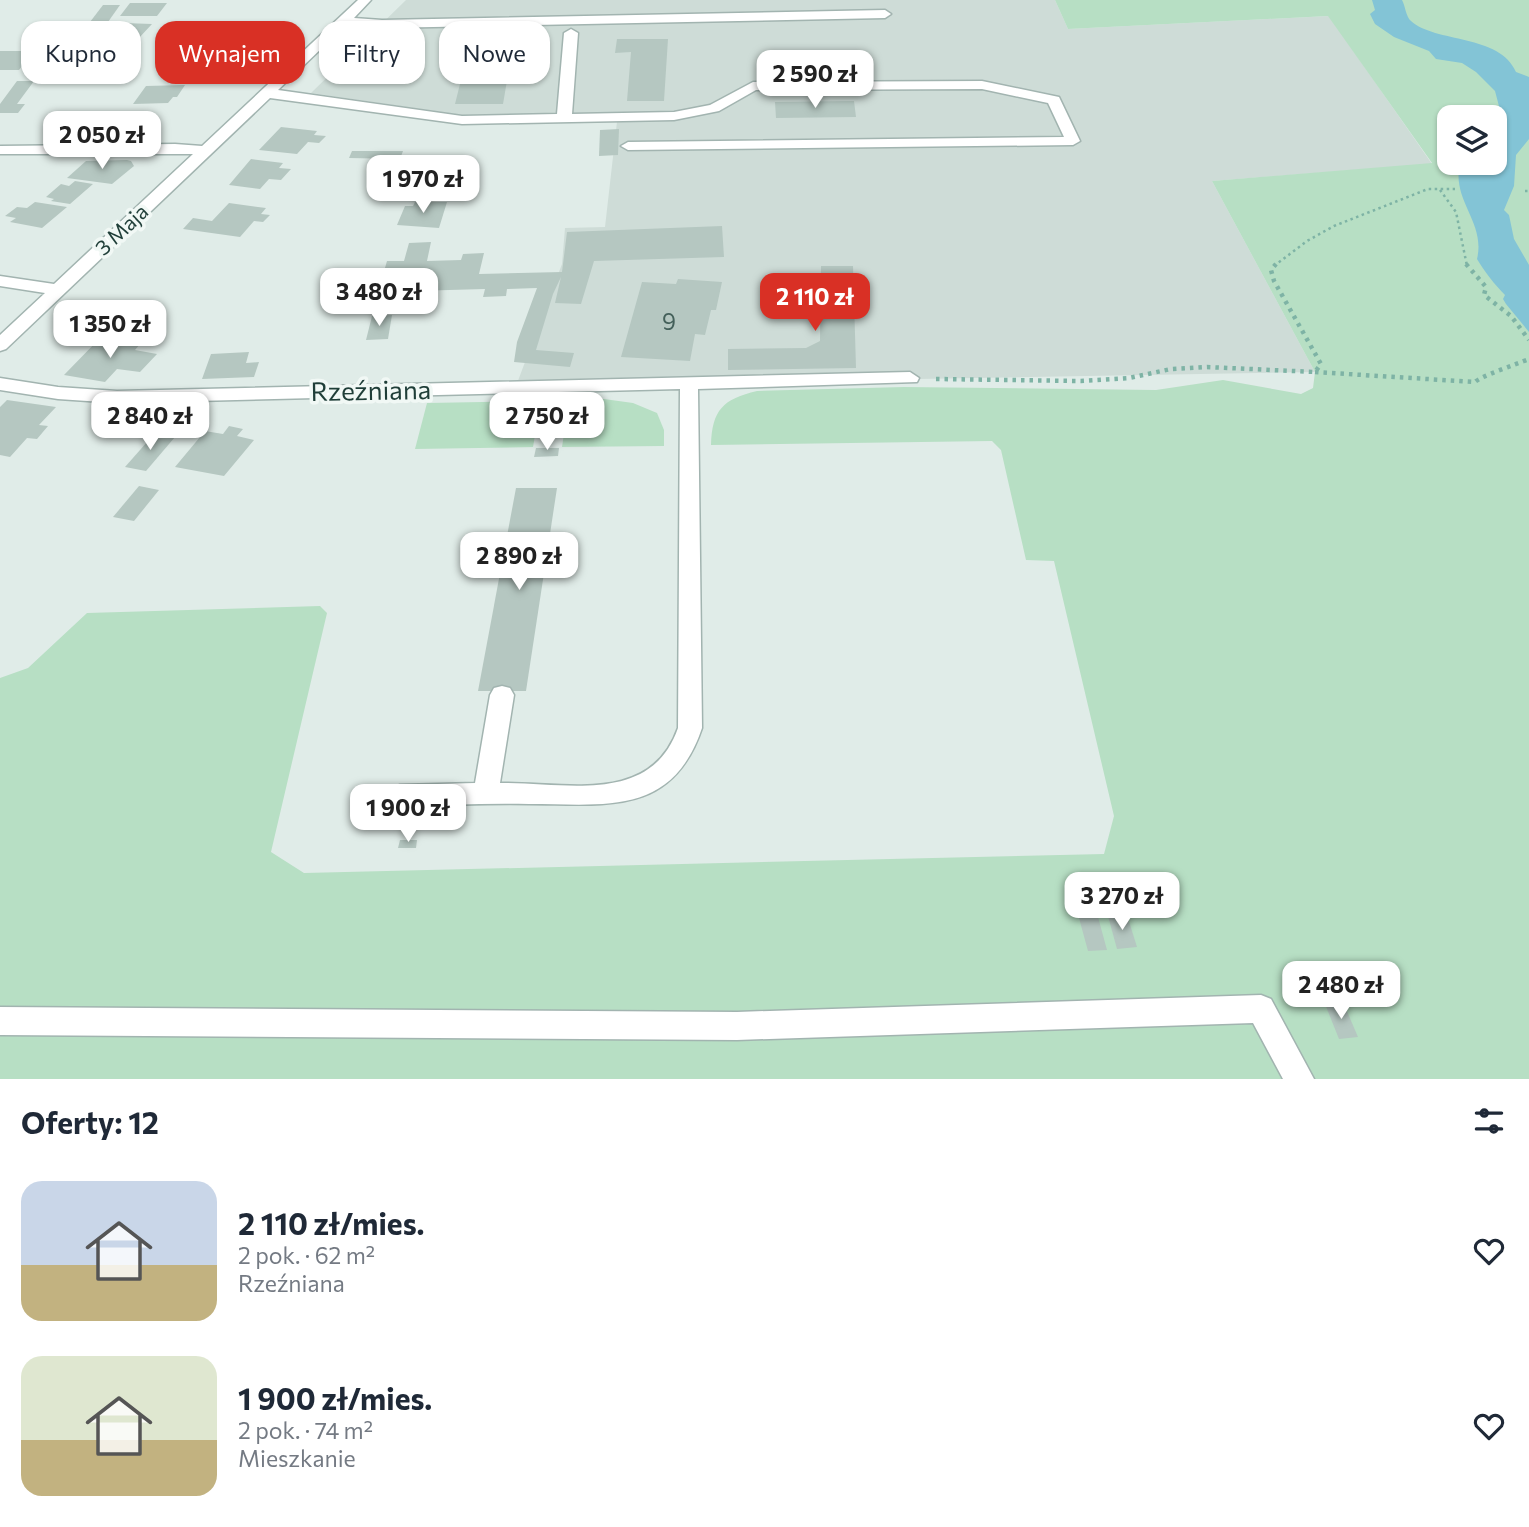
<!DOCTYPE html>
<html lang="pl">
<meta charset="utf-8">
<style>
body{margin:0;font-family:Commissioner,sans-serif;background:#f2f2f3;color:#1f2937;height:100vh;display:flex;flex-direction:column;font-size:26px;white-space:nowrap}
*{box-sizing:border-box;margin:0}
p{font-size:23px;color:#747a83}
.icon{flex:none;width:38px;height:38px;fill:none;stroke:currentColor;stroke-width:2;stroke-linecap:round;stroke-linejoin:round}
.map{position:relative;height:1079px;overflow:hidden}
.details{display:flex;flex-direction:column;background:#fff;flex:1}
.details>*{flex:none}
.guide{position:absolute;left:21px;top:21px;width:700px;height:63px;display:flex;gap:14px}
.buttons{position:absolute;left:1437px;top:105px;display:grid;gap:14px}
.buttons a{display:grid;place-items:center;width:70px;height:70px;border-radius:14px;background:#fff;box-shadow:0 2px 5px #0004;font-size:35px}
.price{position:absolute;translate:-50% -60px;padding:0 16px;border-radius:14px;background:#fff;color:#222;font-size:23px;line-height:46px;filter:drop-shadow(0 2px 4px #0008)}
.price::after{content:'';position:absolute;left:50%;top:42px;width:21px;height:16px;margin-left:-10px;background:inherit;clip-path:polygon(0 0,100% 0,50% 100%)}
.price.on{background:#d93025;color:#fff}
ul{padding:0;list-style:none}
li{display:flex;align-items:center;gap:21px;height:175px;padding:0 21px}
li span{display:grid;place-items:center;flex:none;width:196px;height:140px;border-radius:21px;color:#555}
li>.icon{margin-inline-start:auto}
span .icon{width:84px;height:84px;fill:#fffc;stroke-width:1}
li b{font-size:30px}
h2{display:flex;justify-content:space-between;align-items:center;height:84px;padding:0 21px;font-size:30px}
.pill{padding:0 24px;border-radius:21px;background:#fff;box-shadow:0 2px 5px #0004;font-size:24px;line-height:63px}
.pill.on{background:#d93025;color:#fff}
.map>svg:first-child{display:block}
.built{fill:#cedcd7}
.green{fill:#b7dfc4;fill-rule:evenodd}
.water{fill:#83c4d6}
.building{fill:#b5c7c1}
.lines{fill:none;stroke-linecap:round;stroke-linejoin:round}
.minor-casing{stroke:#a2b4b0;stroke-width:3}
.path-far1{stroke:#7eb3a5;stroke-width:2.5;stroke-dasharray:2.5 3.5;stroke-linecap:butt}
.path{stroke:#7eb3a5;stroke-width:4.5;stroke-dasharray:3.5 5;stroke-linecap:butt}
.minor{fill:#fff;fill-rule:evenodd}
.labels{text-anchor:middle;stroke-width:7;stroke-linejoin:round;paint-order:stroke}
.far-street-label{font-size:21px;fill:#1f3e38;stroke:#f1f8f5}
.number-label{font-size:23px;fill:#44605a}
.street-label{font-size:26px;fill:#1f3e38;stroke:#f1f8f5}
</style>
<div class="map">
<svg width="1529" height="1079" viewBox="0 0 1529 1079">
<rect width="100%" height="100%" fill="#e0ece8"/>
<polygon class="built" points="406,0 1055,0 1068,29 1329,16 1432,164 1212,181 1315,372 516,386 562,264 565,228 605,227 618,113 462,115 311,93"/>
<g class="green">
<path d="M 1055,0 L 1529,0 L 1529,1079 L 0,1079 L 0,678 L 28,668 L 87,613 L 320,606 L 327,613 L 271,852 L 304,873 L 1104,854 L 1114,816 L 1054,561 L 1026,560 L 1001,450 L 992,441 L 711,445 C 712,410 723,399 757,391 L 904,387 L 1156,390 L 1223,380 L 1301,394 L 1313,388 L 1315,372 L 1212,181 L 1432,163 L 1328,16 L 1068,29 ZM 1449,117 L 1494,117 L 1494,163 L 1449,163 Z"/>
<polygon points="604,399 633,403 657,413 664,430 664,446 562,447 569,400"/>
<polygon points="541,401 533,447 415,449 427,403"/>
</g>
<path class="water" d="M 1372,0 L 1402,0 C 1405,5 1406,17 1411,21 C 1435,43 1500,34 1516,72 L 1529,77 L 1529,139 L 1516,155 L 1514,186 L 1504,210 L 1509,215 L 1514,239 L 1529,265 L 1529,332 L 1506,304 L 1503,299 L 1505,295 C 1495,285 1484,271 1477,259 C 1486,222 1451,201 1460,163 L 1494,163 L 1495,126 L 1500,110 L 1495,91 L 1476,72 L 1462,63 L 1436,59 L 1429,51 L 1394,37 L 1375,24 L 1370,14 L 1375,10 Z"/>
<g class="building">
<polygon points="130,3 167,3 157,16 120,16"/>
<polygon points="103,5 120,5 108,22 90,22"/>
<polygon points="46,22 89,22 83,30 39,30"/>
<polygon points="124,23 152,24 138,39 98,37 109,26 120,27"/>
<polygon points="517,38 511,75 508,75 503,104 455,104 462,76 460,76 473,39"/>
<polygon points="617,39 668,39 664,101 627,101 631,52 615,53"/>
<polygon points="0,51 28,51 26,54 32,54 19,70 0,70"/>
<polygon points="220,54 213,69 178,70 187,55"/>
<polygon points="66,73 121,73 116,80 60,80"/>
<polygon points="17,81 34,81 17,104 25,104 18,113 0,113 0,104"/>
<polygon points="185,85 177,97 173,97 168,103 133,104 146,86"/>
<polygon points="854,101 856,117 776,118 775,102"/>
<polygon points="134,120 159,125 139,141 113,136"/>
<polygon points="281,127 317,131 314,135 326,136 319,143 308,142 297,154 259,150"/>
<polygon points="619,129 618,155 599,156 600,130"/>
<polygon points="352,151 403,151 400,159 349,158"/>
<polygon points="251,159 283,163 279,168 291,169 281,180 269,179 260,189 229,185"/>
<polygon points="127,160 131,161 134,166 112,184 67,178 86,161"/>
<polygon points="75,181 93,184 70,204 51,201 54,199 46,197 61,184 69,186"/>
<polygon points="35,202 67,207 42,228 10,222 16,218 5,216 17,207 27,208"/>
<polygon points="415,202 447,202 439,228 397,225 405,206 413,206"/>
<polygon points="229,203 266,208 261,214 270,215 263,222 254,221 240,237 183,229 193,218 212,221"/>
<polygon points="722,226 724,257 594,261 581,304 555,303 561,277 553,294 536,350 574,353 570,367 514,362 517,342 537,288 507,289 506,296 483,297 485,289 378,292 387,261 404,261 409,243 431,242 427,261 461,260 463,254 484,253 479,274 562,272 567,232"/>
<polygon points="821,266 853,266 856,368 728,370 728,349 806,348 820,341"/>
<polygon points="678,279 722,282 716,310 711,310 705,335 695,334 690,361 621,357 642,282 676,284"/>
<polygon points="392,315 388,339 366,340 372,316"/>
<polygon points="101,337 141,343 135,350 157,354 140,372 117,369 105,382 64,375"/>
<polygon points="249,352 246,363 259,362 254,377 202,379 211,354"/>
<polygon points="7,400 56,407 39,425 48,426 37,439 27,438 10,457 0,455 0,407"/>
<polygon points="229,426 243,429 237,436 254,440 224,476 175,467 205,431 223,434"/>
<polygon points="155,433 175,437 146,471 125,467"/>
<polygon points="536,448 559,448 558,456 534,457"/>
<polygon points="139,486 159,490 134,521 113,517"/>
<polygon points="516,488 557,488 526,691 478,691"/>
<polygon points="400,840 417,840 416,848 398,848"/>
<polygon points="1127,915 1137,947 1117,949 1108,916"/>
<polygon points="1098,917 1107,950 1088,951 1079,918"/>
<polygon points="1343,1002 1358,1037 1339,1039 1325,1004"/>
</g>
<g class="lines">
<g class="minor-casing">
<g id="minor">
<polygon points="358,0 371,0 354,18 382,20 885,10 891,14 885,18 382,28 346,25 278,90 462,116 557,114 564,33 571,29 578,33 572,114 674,112 710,105 753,82 982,81 1059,97 1080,141 1073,145 628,150 621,146 628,142 1064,137 1048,103 982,89 756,90 719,111 674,120 462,124 270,98 6,349 0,351 0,335 45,293 0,286 0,276 54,284 193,154 0,154 0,146 175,144 202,146"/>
<path d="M 910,372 L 919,378 L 917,382 L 698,389 L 702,728 C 672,817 605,804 529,804 C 486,803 443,805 400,807 L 391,804 L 388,796 L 391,788 L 400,785 L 475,783 L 490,695 L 494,688 L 502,686 L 510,688 L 514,695 L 500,783 C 564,782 651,806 678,728 L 680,389 L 117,403 L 58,399 L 0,390 L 0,378 L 58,387 L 117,391 Z"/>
<polygon points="1261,995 1271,999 1314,1079 1283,1079 1253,1023 737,1040 0,1035 0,1007 737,1012"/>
</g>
</g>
<g class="path-far1">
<polyline points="1440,190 1456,212 1467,266"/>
<polyline points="1525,191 1529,191"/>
<polyline points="1274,266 1307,241 1334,226 1428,189 1455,189"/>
</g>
<g class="path">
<polyline points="1466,264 1486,287 1484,295 1511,316 1529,340"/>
<path d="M 1315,372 L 1475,382 C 1481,376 1517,364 1529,359"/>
<polyline points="936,379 1081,381 1129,378 1171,369 1207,367 1315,372 1321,364 1274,281 1271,270 1276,264"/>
</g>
<use href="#minor" class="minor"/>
</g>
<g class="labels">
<g class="far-street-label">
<text transform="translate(122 230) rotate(-43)" y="7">3 Maja</text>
</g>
<g class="number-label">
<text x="669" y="330">9</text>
</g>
<g class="street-label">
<text transform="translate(371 391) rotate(-1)" y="9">Rzeźniana</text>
</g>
</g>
</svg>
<div class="buttons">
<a><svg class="icon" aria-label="layers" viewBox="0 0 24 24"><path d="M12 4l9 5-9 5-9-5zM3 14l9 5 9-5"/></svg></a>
</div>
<b class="price" style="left:815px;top:110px">2 590 zł</b>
<b class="price" style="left:102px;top:171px">2 050 zł</b>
<b class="price" style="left:423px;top:215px">1 970 zł</b>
<b class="price" style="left:379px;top:328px">3 480 zł</b>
<b class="price on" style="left:815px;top:333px">2 110 zł</b>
<b class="price" style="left:110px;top:360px">1 350 zł</b>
<b class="price" style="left:150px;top:452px">2 840 zł</b>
<b class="price" style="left:547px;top:452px">2 750 zł</b>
<b class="price" style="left:519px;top:592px">2 890 zł</b>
<b class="price" style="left:408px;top:844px">1 900 zł</b>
<b class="price" style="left:1122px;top:932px">3 270 zł</b>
<b class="price" style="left:1341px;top:1021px">2 480 zł</b>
<div class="guide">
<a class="pill">Kupno</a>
<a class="pill on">Wynajem</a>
<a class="pill">Filtry</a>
<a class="pill">Nowe</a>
</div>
</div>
<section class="details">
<h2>Oferty: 12<svg class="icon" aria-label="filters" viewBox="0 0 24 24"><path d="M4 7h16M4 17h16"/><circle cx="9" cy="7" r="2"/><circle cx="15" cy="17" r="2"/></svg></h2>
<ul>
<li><span style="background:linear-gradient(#c9d6e8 60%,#c2b280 0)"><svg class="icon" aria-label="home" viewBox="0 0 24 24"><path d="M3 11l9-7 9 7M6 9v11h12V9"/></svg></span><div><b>2 110 zł/mies.</b><p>2 pok. · 62 m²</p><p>Rzeźniana</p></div><svg class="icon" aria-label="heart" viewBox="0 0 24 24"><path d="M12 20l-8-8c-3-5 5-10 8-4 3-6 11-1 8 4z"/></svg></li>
<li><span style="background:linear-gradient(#dfe7d0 60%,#c2b280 0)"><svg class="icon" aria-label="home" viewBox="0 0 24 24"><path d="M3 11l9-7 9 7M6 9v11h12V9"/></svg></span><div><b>1 900 zł/mies.</b><p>2 pok. · 74 m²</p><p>Mieszkanie</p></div><svg class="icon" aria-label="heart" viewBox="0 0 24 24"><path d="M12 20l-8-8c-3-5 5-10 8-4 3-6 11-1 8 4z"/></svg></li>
</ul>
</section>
